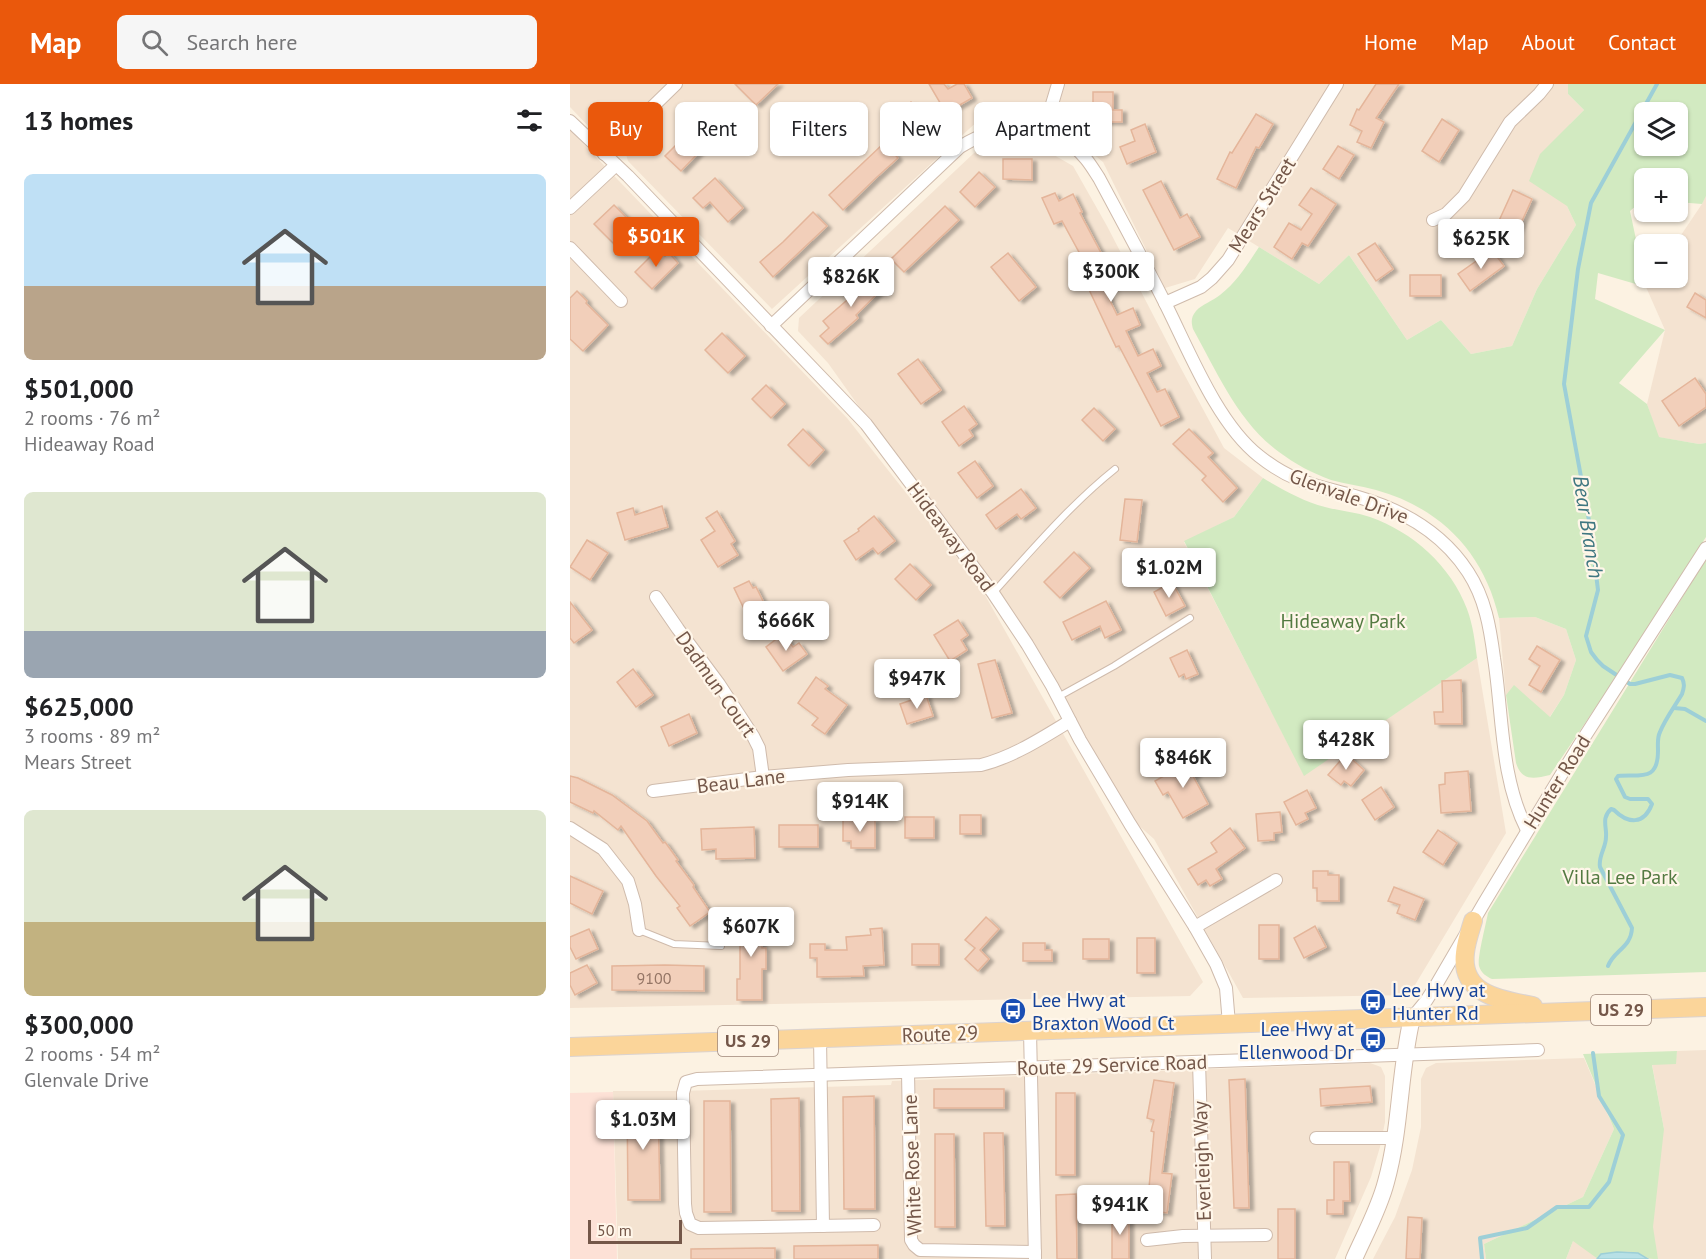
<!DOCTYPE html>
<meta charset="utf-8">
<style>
body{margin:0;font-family:"PT Sans",sans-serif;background:#f6f6f6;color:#202124;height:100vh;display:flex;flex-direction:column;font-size:22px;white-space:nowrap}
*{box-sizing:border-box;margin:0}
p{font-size:20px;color:#757577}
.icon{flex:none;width:33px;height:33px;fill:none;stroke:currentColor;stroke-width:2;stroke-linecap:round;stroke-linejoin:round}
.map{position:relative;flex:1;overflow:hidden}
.side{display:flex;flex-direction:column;background:#fff;width:570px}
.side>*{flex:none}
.banner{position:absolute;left:18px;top:18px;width:570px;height:54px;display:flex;gap:12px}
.controls{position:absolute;left:1064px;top:18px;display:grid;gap:12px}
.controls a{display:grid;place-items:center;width:54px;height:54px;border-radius:9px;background:#fff;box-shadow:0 2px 4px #0004;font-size:30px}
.scale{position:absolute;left:18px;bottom:15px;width:94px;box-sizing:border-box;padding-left:6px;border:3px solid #745749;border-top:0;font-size:16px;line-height:21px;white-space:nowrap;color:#745749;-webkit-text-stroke:4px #fff6e9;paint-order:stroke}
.price{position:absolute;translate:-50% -51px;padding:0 14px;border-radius:6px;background:#fff;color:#222;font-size:20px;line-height:39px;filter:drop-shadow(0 2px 3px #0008)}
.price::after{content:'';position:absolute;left:50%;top:36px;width:18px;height:14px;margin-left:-9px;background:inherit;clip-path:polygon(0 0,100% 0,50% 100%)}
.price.active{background:#ea580c;color:#fff}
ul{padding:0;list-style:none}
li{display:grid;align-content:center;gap:12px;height:318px;padding:0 24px}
li span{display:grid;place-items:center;height:186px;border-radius:9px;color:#555}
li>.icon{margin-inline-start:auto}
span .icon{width:108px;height:108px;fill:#fffc;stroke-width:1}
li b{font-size:26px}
h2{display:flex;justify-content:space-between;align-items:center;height:72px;padding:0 24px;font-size:26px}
.chip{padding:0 21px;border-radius:9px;background:#fff;box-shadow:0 2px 4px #0004;font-size:21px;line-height:54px}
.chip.active{background:#ea580c;color:#fff}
header{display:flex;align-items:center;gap:36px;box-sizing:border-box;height:84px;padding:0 30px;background:#ea580c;color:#fff}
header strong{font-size:28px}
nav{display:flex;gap:33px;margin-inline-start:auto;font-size:21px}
.search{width:420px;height:54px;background:#f6f6f6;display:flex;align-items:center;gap:15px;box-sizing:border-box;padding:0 21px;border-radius:9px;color:#757577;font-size:22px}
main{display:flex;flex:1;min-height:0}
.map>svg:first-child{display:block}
.residential{fill:#f4e3d1}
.commercial{fill:#fde1d6}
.green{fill:#d2eac1;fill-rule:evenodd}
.water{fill:#b7e0e6;stroke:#9dcfd7;stroke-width:1.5}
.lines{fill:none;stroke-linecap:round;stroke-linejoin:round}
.stream{stroke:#9dcfd7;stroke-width:4}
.building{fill:#f2cfba;stroke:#e4b59a;stroke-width:1.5;filter:url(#shadow)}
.lane-casing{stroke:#cfbbac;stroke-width:8}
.street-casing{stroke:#cfbbac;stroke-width:14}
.secondary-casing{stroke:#d2bba9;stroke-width:18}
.primary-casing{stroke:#dbd3d0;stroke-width:20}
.lane{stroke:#fff;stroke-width:6}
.street{stroke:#fff;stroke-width:12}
.secondary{stroke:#fff;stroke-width:16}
.primary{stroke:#fbd59a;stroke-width:18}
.labels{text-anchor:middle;stroke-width:4.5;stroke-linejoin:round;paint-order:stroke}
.number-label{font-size:16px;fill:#947565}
.shield{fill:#fff6e9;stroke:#9e8779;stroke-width:1.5}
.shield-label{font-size:18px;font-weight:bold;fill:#745749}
.street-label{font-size:20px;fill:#745749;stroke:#fff6e9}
.park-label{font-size:20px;fill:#537a41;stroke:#fff6e9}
.transit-label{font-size:20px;fill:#164399;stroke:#fff6e9;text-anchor:start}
.water-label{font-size:21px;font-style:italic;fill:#3f7781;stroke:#fff6e9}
</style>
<header>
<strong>Map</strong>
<div class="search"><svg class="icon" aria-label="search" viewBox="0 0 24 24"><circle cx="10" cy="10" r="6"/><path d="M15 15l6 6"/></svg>Search here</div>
<nav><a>Home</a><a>Map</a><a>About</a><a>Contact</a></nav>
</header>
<main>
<section class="side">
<h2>13 homes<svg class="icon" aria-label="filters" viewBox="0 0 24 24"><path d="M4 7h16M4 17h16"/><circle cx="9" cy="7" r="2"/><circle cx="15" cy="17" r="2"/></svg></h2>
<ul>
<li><span style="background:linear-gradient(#bfe0f5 60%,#b9a48a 0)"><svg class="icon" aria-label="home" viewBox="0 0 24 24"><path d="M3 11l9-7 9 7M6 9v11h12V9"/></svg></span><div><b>$501,000</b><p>2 rooms · 76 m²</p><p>Hideaway Road</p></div></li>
<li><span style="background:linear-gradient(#dfe7d0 75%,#9aa5b1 0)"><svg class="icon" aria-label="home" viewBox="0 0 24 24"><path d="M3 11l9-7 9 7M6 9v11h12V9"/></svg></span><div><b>$625,000</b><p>3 rooms · 89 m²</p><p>Mears Street</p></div></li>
<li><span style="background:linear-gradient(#dfe7d0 60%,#c2b280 0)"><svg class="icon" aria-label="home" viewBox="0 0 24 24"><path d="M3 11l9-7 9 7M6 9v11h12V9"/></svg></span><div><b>$300,000</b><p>2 rooms · 54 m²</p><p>Glenvale Drive</p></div></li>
</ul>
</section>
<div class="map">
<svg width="1136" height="1175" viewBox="0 0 1136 1175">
<defs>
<filter id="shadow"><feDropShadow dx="4.5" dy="2.5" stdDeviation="1.5" flood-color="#0004"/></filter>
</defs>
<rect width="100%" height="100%" fill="#fcf2e2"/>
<g class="residential">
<polygon points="0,0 998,0 998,10 1014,26 1000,40 997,122 1006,141 967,205 942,262 901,270 871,236 837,256 779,171 749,200 658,144 625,195 595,204 533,78 489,42 410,35 202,225 58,77 55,67 43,44 21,45 0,23"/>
<polygon points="0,46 277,334 411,504 633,898 620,912 0,924"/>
<polygon points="436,59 470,63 503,82 537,142 607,277 654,364 693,394 664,433 614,458 734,691 907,574 936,749 839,911 673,914 584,755 567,740 536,690 473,575 387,453 300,338 258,279 228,247 229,234 404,69"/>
<polygon points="1136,111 1136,359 1129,360 1088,353 1077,320 1095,246 1076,203 1082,194 1107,194 1107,160 1105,160 1132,120"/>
<polygon points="965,533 996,545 1006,576 994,611 979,634 944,602 936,611 929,534"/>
<polygon points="1136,966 1136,1175 996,1175 1003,1157 1094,1045 1082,980 1105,979 1107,967"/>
<polygon points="1014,974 1044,1045 1013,1113 914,1160 916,1175 803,1175 825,1133 842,1086 851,1043 851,995 856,984 866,979"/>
<polygon points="800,979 811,983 815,992 815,1038 810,1063 801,1093 765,1175 48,1175 43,1007 110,1007 321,1001 322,997"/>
</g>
<polygon class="commercial" points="43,1008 47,1175 0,1175 0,1009"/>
<g class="green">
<path d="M 998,0 L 1136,0 L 1136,112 L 1132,120 L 1107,118 L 1107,94 L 1074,94 L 1074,115 L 1060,127 L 1076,203 L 1028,189 L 1025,215 L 1095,246 L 1049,299 L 1077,320 L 1089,353 L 1129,360 L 1136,359 L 1136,453 L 1038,605 L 980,691 C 963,695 952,697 946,679 L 936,611 L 944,601 L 980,633 L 994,611 L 1006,576 L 996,545 L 965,533 L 929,534 C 914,469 871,424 806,406 C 791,402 776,400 761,396 C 742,389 725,380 709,368 C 668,338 647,288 623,245 C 621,238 621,233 626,227 C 632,220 643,217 650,211 C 667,198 677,181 689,163 L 749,200 L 779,171 L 837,256 L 871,236 L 901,270 L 942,262 L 967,205 L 1006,141 L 997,122 L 959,97 L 970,70 L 1014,26 L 998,10 ZM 1074,28 L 1107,28 L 1107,62 L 1074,62 Z"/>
<path d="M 693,394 C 713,406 733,417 755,423 C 770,427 785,428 800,433 C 843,448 881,482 897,525 C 903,541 905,558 907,574 L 734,692 L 614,457 L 664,433 Z"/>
<path d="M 1136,475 L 1136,888 L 922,895 C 917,893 911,889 909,882 C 907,874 916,840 918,829 Z"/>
<path d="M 1107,967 L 1106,980 L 1082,981 L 1094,1045 L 1083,1143 L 1088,1175 C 1076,1175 1077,1173 1068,1169 C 1056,1166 1042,1169 1031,1170 L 1028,1175 L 1003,1157 L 996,1175 L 916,1175 L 914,1160 L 1013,1113 L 1044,1045 L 1013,970 Z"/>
</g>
<polygon class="water" points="1047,1168 1068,1169 1078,1175 1027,1175 1031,1170"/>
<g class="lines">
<g class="stream">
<polyline points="1104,624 1115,625 1136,637"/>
<path d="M 1038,882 C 1044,866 1061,864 1062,844 L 1030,783 C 1028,772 1036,764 1036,753 C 1037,743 1031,734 1041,725 L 1044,726 C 1058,740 1074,741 1082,720 L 1078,715 L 1060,715 L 1055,713 L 1046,695 L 1048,692 C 1070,690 1088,698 1088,667 C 1088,660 1087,654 1090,648 C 1095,635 1105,622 1112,610 C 1114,604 1115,600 1112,594 L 1100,591 L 1065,600 L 1060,600 L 1033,582 L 1027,576 L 1021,568 L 1016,552 L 1028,506 L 1020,442 L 994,300 L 1008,185 L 1021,119 L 1087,0"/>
<polyline points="912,1175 910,1154 957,1144 987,1123 1019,1123 1039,1098 1053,1051 1029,1012 1023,969"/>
</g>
</g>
<g class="building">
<polygon points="165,0 208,0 186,21"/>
<polygon points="359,0 374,0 378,5 387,0 394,0 402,14 376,29"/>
<polygon points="806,0 829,0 806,34 814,38 801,64 787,58 792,47 780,41 787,25 789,26"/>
<polygon points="523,8 543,8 543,26 552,26 552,38 523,38"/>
<polygon points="341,18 362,39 348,53 341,46 335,52 321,38"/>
<polygon points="686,30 703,40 689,64 686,63 666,104 647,95 660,68 662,69"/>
<polygon points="872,35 889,46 869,78 852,67"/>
<polygon points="575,40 586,68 557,80 550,63 565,57 561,46"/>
<polygon points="118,49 133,64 111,87 95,72"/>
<polygon points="314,59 328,74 307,93 273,126 259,111"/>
<polygon points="768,62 784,71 769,95 753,85"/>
<polygon points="433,75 462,75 462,96 433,95"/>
<polygon points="409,88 425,103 405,123 390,108"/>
<polygon points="145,94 173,124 158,138 140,118 133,124 123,114"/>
<polygon points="591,97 610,134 617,130 630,153 604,166 573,106"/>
<polygon points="741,104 766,120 738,162 732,159 722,175 704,163 719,139 731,146 742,130 729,121"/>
<polygon points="943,106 962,115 942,159 923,150"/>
<polygon points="485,109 489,117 503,110 512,128 510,129 539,184 541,183 549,200 535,206 547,231 563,224 570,241 556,247 568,272 583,265 591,282 577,289 587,308 595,305 609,333 591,342 549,262 546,263 514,195 522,192 492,137 484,140 472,114"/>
<polygon points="44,121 63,140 44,160 24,140"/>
<polygon points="375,122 389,136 334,188 321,175"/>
<polygon points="243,128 257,142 203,193 190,178 213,158"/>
<polygon points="805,159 823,185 806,197 788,170"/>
<polygon points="88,165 95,172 99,169 108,179 82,205 65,188"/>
<polygon points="922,166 934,182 900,207 888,190"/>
<polygon points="438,169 466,203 449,217 421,183"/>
<polygon points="301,189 315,202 286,231 288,234 258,260 250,252 259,244 253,237 284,210 283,208"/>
<rect x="840" y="191" width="31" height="21"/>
<polygon points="7,207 17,217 16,219 38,241 13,267 0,255 0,214"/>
<polygon points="1125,209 1136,216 1136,234 1117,223"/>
<polygon points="152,249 175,272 158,289 135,266"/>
<polygon points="348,275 371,306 351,320 328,290"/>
<polygon points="1125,294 1136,310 1136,323 1109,342 1092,317"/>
<polygon points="196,301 215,320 201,334 182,315"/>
<polygon points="394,322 407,340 399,346 403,352 389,362 372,338"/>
<polygon points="524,324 545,345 533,357 512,336"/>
<polygon points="233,345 254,366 239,382 218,361"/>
<polygon points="619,345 643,369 638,373 667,404 653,418 632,396 636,392 603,360"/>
<polygon points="405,377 423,402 407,414 388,389"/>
<polygon points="451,405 466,424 451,435 447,430 426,445 416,431"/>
<polygon points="555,415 572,416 567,458 550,456"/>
<polygon points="92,422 98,443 55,456 47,429 63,424 65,431"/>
<polygon points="147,427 165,457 161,460 168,471 148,483 131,456 145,447 136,434"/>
<polygon points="304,432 325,457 308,470 303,464 286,476 274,457 289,447 288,445"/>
<polygon points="17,456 38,469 20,496 0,483"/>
<polygon points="504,468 520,484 490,514 474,498"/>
<polygon points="340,480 361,501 346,516 325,495"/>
<polygon points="179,497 183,504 186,503 196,523 178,533 164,504"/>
<polygon points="602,498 615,522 596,532 584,508"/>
<polygon points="536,517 551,546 535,554 530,542 502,556 493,538"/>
<polygon points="0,518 22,546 4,559 0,554"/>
<polygon points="388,536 398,551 391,556 397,566 380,577 364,551"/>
<polygon points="213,550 223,563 229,559 237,570 213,587 196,563"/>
<polygon points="967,562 990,576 971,608 959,601 970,582 959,575"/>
<polygon points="617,566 628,590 616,595 614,590 609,593 600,574"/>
<polygon points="425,576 442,629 422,634 408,580"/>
<polygon points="63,585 83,611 66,623 47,598"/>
<polygon points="246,593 258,602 255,605 277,621 255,650 242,641 248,634 228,619"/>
<polygon points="891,596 892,640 865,640 864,628 873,628 872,597"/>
<polygon points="356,611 363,632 337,640 330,620"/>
<polygon points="119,630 127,649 99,662 91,643"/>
<polygon points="776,670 794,686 781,702 774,697 771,701 758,691"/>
<polygon points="620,677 627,690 623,692 638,720 613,734 598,708 593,711 585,697"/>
<polygon points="898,687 901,727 871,729 869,701 875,700 875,689"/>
<polygon points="0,692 8,694 42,711 77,737 93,759 95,758 108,776 106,777 124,801 123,803 140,828 120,842 107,824 110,822 86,792 51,742 48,746 24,727 23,729 0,718"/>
<polygon points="811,703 824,723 805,736 792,716"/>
<polygon points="737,706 746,724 735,729 738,735 726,741 714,718"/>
<polygon points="710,728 712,748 704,749 704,756 688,757 686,730"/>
<rect x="390" y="731" width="21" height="19"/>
<rect x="335" y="733" width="29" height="21"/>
<polygon points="273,736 305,736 305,764 281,764 281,757 273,757"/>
<rect x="209" y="741" width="39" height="22"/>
<polygon points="184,743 185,774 146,775 146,765 132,766 131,745"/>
<polygon points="660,744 675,764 646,785 652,795 640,802 636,796 628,801 618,785 647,768 641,759"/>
<polygon points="868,746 887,759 873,781 853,768"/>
<polygon points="743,787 758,787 758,791 769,791 769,817 747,817 747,804 743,804"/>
<polygon points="0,792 33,807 22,830 0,819"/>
<polygon points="824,803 854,815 845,836 827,829 830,821 818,817"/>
<polygon points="167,832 192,832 192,864 196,864 196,885 192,885 192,916 167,916 167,895 170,895 170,854 167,854"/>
<polygon points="416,833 429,845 410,866 419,875 408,887 395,875 405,864 395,856"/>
<rect x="689" y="841" width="20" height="34"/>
<polygon points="745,842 756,863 734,874 724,854"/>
<polygon points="312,844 314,881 293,882 294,892 247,893 247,874 240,874 240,860 255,860 255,866 277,866 276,853 301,851 300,845"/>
<polygon points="19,845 28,865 6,875 0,863 0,853"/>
<rect x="567" y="854" width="18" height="35"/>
<rect x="513" y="855" width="26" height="20"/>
<polygon points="453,859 475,859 475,866 482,866 482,877 453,877"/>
<rect x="342" y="860" width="27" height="21"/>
<polygon points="17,881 27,899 5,911 0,901 0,889"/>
<polygon points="95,881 134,882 134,907 42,906 42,882"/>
<polygon points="675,995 679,1124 664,1124 659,996"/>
<polygon points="584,996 604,999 592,1089 602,1090 597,1129 577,1126 584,1048 581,1047 584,1036 577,1034"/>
<polygon points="800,1002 802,1018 751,1022 750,1005"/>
<rect x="364" y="1005" width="70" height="19"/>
<rect x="486" y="1009" width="19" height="82"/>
<polygon points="304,1012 305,1125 274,1125 273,1013"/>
<polygon points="229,1014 230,1127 202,1127 201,1015"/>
<polygon points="57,1017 88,1017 90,1116 58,1116"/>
<polygon points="134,1017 160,1017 161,1128 134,1128"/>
<polygon points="414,1049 433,1049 435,1142 416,1142"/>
<polygon points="365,1050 384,1050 385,1143 365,1143"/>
<polygon points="764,1078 779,1078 780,1117 773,1117 773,1130 757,1130 757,1116 764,1116"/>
<polygon points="506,1110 507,1175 487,1175 486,1111"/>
<rect x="708" y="1125" width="17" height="50"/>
<rect x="542" y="1130" width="17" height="45"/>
<polygon points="838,1133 852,1134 850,1175 836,1175"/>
<polygon points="308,1161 308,1175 224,1175 224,1162"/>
<polygon points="205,1164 205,1175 121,1175 121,1165"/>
</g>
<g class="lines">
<g class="lane-casing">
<g id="lane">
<path d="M 423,509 C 462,466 500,421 545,385"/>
<polyline points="488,613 544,582 620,534"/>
<polyline points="69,846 104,860 151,862"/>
</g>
</g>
<g class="street-casing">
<g id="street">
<polyline points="0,37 58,92 296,340 423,509 457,560 482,602 510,656 560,740 625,843 646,880 656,904 659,940"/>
<polyline points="474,47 488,0"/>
<polyline points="34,70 106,0"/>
<polyline points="0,124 46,81"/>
<polyline points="863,136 876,130 894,112 940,38 969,10 977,0"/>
<polyline points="0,164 51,217"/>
<polyline points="595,219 631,203 642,194 658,176 767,0"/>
<path d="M 201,242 L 390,63 C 431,37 483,35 516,75 C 521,81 525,88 529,94 C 552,137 575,179 597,223 C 620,269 648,340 689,372 C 724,400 747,401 788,413 C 833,426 872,448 898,488 C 915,514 920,543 924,574 C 933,631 930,693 957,746"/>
<polyline points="86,513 108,545 149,600 183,652 189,664 193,693"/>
<path d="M 83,707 L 193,693 L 278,686 L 411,681 C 443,673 472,654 500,637"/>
<polyline points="0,744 33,765 58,797 65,820 69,846"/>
<polyline points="625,843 706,796"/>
<polyline points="842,934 856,917 865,903 914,819 1008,663 1136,464"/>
<polyline points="460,947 465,1174"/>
<polyline points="250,954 253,1142"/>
<polyline points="629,978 635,1175"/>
<polyline points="338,988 341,1156 344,1161 350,1166 465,1168"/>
<polyline points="746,1054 825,1054"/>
<polyline points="304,1141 129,1144 120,1140 116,1129 115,1120 113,1009 116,998 127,995 968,966"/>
<polyline points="577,1156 613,1152 696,1151"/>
</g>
</g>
<g class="secondary-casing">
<path id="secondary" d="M 784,1175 C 795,1150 809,1125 816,1098 C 831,1044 829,988 842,934"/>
</g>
<g class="primary-casing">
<g id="primary">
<path d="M 903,837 C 900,847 896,858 895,869 C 890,911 932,916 963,922"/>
<polyline points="0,963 1136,923"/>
</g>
</g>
<use href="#lane" class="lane"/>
<use href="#street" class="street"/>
<use href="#secondary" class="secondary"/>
<use href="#primary" class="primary"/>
</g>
<defs>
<g id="bus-disc" transform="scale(1.35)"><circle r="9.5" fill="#1a4fb4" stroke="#fff6e9"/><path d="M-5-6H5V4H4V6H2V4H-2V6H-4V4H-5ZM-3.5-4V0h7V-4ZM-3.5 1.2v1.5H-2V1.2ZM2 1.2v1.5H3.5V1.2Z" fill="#fff"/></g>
</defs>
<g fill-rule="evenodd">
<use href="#bus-disc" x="803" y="918"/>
<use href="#bus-disc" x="443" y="927"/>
<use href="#bus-disc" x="803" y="956"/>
</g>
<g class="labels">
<g class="number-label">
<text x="84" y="900">9100</text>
</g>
<g class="shield">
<rect x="1021" y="911" width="60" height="30" rx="4.5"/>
<rect x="148" y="942" width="60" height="30" rx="4.5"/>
</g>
<g class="shield-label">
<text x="1051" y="932">US 29</text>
<text x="178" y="963">US 29</text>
</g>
<g class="street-label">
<text transform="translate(692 121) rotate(-58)" y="7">Mears Street</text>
<text transform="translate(779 412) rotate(20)" y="7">Glenvale Drive</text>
<text transform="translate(381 453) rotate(53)" y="7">Hideaway Road</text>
<text transform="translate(146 600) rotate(55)" y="7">Dadmun Court</text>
<text transform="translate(171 697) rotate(-7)" y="7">Beau Lane</text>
<text transform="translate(987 698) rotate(-58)" y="7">Hunter Road</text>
<text transform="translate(370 950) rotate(-2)" y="7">Route 29</text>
<text transform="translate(542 981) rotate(-2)" y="7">Route 29 Service Road</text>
<text transform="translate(632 1077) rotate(-92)" y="7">Everleigh Way</text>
<text transform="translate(342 1081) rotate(-92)" y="7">White Rose Lane</text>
</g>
<g class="park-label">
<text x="773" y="544">Hideaway Park</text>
<text x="1050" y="800">Villa Lee Park</text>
</g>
<g class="transit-label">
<text x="822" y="913">Lee Hwy at<tspan x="822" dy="23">Hunter Rd</tspan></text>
<text x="462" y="923">Lee Hwy at<tspan x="462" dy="23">Braxton Wood Ct</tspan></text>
<text x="784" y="952" text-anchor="end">Lee Hwy at<tspan x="784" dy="23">Ellenwood Dr</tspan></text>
</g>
<g class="water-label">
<text transform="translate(1018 443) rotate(81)" y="7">Bear Branch</text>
</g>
</g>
</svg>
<div class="controls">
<a><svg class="icon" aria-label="layers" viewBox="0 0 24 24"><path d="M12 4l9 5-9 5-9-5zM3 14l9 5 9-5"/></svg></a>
<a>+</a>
<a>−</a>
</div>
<div class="scale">50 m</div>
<b class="price active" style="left:86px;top:184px">$501K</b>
<b class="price" style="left:911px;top:186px">$625K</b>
<b class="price" style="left:541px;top:219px">$300K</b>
<b class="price" style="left:281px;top:224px">$826K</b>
<b class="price" style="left:599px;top:515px">$1.02M</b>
<b class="price" style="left:216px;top:568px">$666K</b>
<b class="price" style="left:347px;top:626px">$947K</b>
<b class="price" style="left:776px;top:687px">$428K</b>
<b class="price" style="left:613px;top:705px">$846K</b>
<b class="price" style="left:290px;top:749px">$914K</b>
<b class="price" style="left:181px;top:874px">$607K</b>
<b class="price" style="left:73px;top:1067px">$1.03M</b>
<b class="price" style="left:550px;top:1152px">$941K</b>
<div class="banner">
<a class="chip active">Buy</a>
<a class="chip">Rent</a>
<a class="chip">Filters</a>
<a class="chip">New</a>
<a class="chip">Apartment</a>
</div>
</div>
</main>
